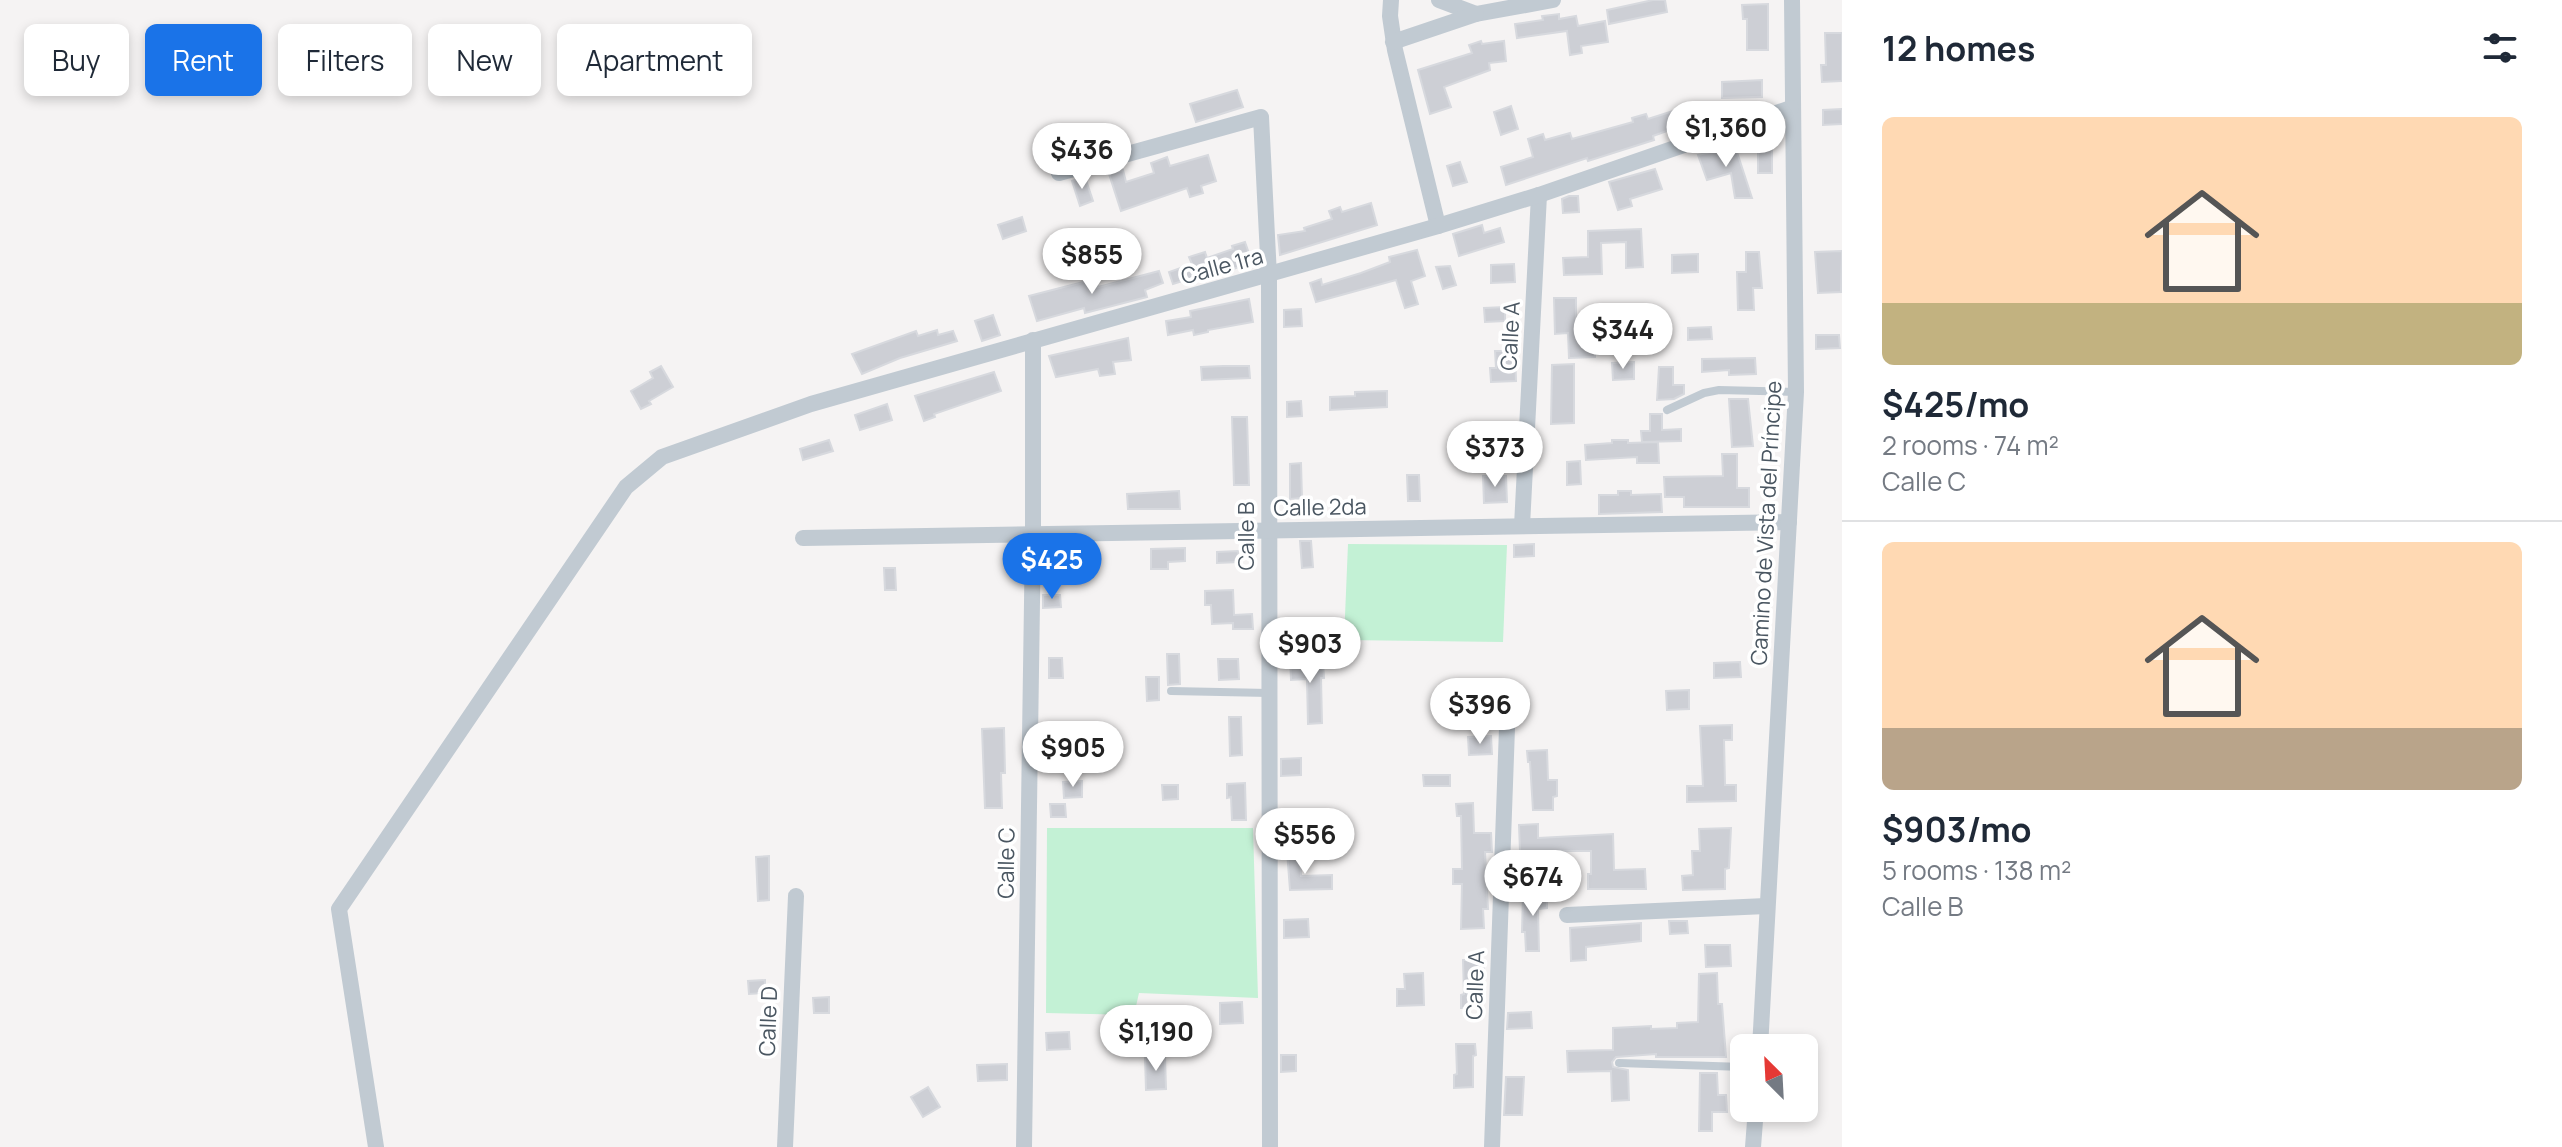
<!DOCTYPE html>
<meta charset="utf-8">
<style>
body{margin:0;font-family:Manrope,sans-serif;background:#f6f6f7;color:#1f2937;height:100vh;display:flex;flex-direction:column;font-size:30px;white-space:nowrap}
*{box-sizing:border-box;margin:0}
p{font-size:26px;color:#747a83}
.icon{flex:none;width:44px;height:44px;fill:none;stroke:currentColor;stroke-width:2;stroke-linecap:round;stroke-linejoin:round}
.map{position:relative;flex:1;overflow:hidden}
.side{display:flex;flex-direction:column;background:#fff;width:720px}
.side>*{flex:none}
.guide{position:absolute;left:24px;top:24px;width:760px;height:72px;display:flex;gap:16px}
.needle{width:52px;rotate:336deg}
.tools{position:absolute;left:1730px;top:1034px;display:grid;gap:16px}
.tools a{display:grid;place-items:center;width:88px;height:88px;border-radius:12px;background:#fff;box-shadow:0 4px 12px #0003;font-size:40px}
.price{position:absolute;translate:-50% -68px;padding:0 18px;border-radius:28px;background:#fff;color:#222;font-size:26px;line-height:52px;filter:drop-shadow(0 2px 4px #0008)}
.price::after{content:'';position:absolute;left:50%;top:48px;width:24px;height:18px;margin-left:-12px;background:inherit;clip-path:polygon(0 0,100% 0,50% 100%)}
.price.on{background:#1a73e8;color:#fff}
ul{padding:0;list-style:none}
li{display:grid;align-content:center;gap:16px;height:424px;padding:0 40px}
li+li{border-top:2px solid #e0e1e3}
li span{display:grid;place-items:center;height:248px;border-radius:12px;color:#555}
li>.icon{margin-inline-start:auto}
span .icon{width:144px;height:144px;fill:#fffc;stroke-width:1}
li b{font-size:34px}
h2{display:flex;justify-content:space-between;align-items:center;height:96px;padding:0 40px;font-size:34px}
.tag{padding:0 28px;border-radius:12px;background:#fff;box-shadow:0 4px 12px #0003;font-size:28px;line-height:72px}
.tag.on{background:#1a73e8;color:#fff}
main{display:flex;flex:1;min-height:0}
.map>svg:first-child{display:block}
.green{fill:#c3f1d5}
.building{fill:#cdcfd5;stroke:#d7d9de;stroke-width:2}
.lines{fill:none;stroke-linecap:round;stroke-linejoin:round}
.service{stroke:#c1cad2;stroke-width:8}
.minor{stroke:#c1cad2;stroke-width:16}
.labels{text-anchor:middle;stroke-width:7;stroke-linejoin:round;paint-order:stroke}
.street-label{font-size:22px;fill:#4a5661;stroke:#fff}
</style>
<main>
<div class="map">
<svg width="1842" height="1147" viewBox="0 0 1842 1147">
<rect width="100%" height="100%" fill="#f5f3f3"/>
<g class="green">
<polygon points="1348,544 1507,545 1503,642 1344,640"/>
<polygon points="1047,828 1253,828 1258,998 1139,993 1134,1015 1046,1013"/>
</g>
<g class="building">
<polygon points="1653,0 1665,0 1667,12 1609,24 1607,10"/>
<polygon points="1768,4 1768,50 1747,50 1747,19 1743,19 1742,5"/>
<polygon points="1559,14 1559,19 1576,16 1578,26 1605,21 1608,42 1581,46 1582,53 1570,55 1567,31 1517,38 1515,24 1543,20 1542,16"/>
<polygon points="1825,33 1842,33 1842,81 1822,82 1821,65 1826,65"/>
<polygon points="1481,41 1482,44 1504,41 1506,61 1489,63 1490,70 1444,87 1451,107 1430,114 1418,70 1472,53 1469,45"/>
<polygon points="1762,80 1762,97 1722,98 1722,82"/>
<polygon points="1237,90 1243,107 1196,122 1190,104"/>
<polygon points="1511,106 1518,129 1501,135 1494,112"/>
<polygon points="1842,109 1842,124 1823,125 1823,110"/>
<polygon points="1676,110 1681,126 1653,136 1654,140 1588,161 1587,158 1506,185 1501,167 1533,157 1528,139 1543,134 1545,140 1570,133 1572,139 1633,122 1632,118 1646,114 1648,119"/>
<rect x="1758" y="145" width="14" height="28"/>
<polygon points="1735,146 1752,198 1735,198 1731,173 1707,180 1698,155"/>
<polygon points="1208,155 1216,181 1201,186 1203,193 1190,197 1187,188 1121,211 1109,174 1123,170 1126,182 1154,173 1151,163 1167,157 1170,166"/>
<polygon points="1460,162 1467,182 1453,186 1447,166"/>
<polygon points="1655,169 1662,189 1630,199 1632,206 1618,210 1609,182"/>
<polygon points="1085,177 1093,201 1080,206 1072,181"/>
<polygon points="1569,196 1578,196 1579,212 1563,213 1562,199"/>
<polygon points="1371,203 1377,225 1280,255 1278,235 1305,231 1304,228 1332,219 1329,211 1340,207 1342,212"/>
<polygon points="1022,217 1026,231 1003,239 998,225"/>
<polygon points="1482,225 1484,233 1500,228 1504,242 1459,256 1453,234"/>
<polygon points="1641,229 1643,267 1626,268 1626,242 1601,243 1602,274 1564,275 1563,258 1588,257 1588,231"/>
<polygon points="1245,242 1252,262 1218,275 1217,270 1173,284 1169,272 1192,264 1189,257 1205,252 1207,258 1233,249 1232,246"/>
<polygon points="1417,250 1425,276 1411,281 1418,304 1405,308 1396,280 1316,302 1310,283 1321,279 1322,285 1361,273 1390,262 1389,257"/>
<polygon points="1842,251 1841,292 1818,293 1815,252"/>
<polygon points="1746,252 1759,252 1762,288 1753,288 1754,310 1738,310 1737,272 1746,272"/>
<polygon points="1698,254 1698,272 1672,273 1672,255"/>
<polygon points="1514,264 1515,282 1491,283 1491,265"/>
<polygon points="1450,266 1456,285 1443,289 1436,267"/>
<polygon points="1159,271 1163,283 1145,290 1147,297 1085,313 1084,308 1037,321 1029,296 1095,279 1098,287"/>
<polygon points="1554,298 1576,298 1576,322 1581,322 1581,343 1595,342 1595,357 1569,358 1568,333 1555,334"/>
<polygon points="1249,299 1253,322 1208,330 1208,332 1194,335 1193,330 1168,335 1166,321 1191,317 1190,311"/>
<polygon points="1505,307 1505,321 1485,322 1484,308"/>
<polygon points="1301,309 1302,326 1284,327 1284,310"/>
<polygon points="993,315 1000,335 982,341 975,321"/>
<polygon points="1711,327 1712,339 1688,340 1688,328"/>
<polygon points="937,330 938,335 953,331 957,341 900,358 862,374 852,354 916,331 918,336"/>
<polygon points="1816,335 1839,335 1840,348 1816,349"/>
<polygon points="1128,338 1131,360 1113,362 1115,374 1100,376 1098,369 1056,377 1049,356"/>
<polygon points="1495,351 1515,351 1516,381 1491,382 1490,368 1496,368"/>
<polygon points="1755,358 1756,374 1729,375 1729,370 1702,372 1702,359"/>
<polygon points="1634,362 1634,379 1613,380 1612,363"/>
<polygon points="1574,364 1574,423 1551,424 1552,365"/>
<polygon points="661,366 673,387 649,401 651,404 641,409 631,391 653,378 650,372"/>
<polygon points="1223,366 1249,366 1250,378 1202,380 1201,367"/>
<polygon points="1659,367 1673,367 1673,385 1684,385 1684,394 1674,399 1657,400"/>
<polygon points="994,372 1001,391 934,414 935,417 924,421 915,396"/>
<polygon points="1387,391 1387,407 1330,410 1330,397 1355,396 1355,392"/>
<polygon points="1729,399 1748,399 1753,446 1732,447"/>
<polygon points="1301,401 1302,416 1287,417 1287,402"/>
<polygon points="887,404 892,420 860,430 855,415"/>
<polygon points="1650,414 1662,414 1662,430 1681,429 1681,441 1642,442 1641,431 1650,431"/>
<polygon points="1232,417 1247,417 1249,485 1234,485"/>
<polygon points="829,440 833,451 803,460 800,449"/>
<polygon points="1612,440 1628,440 1628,443 1658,442 1659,463 1637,463 1637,457 1586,460 1585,445 1612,443"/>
<polygon points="1722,454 1737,454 1737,488 1749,488 1749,507 1684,507 1684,497 1665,497 1664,477 1723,476"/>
<polygon points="1580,461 1581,484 1567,485 1567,462"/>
<polygon points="1301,463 1302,498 1290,499 1290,464"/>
<polygon points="1407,475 1419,475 1420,501 1408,501"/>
<polygon points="1483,476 1506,476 1507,502 1484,503"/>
<polygon points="1179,491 1180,509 1128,509 1127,494"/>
<polygon points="1618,491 1631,491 1631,495 1661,494 1662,512 1599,514 1599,495 1618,495"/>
<polygon points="1300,541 1311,541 1313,567 1302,568"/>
<polygon points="1534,544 1534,556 1514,557 1514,545"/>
<polygon points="1185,548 1185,561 1168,562 1168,569 1151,569 1151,549"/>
<polygon points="1238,551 1239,562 1217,563 1217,552"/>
<polygon points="884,568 895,568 896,590 885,590"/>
<polygon points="1233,590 1234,615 1252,614 1253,629 1233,629 1233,623 1212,624 1211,605 1205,605 1205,591"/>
<polygon points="1043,595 1060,595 1061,607 1043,608"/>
<polygon points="1167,654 1179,654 1180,684 1168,685"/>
<polygon points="1290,656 1303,656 1303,662 1323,661 1324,678 1321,678 1322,723 1308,724 1307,679 1291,680"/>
<polygon points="1049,658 1062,658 1063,678 1049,678"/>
<polygon points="1218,659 1238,659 1239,679 1219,680"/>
<polygon points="1740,662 1741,677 1714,678 1714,663"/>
<polygon points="1146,677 1159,677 1159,700 1147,701"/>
<polygon points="1689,690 1689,709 1667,710 1666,691"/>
<polygon points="1229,717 1241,717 1242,755 1230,756"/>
<polygon points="1732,725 1732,740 1724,740 1725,785 1736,785 1736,801 1687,802 1687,786 1703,786 1700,726"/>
<polygon points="1004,728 1005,773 1001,773 1002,808 985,808 982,729"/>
<polygon points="1491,736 1492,754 1469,755 1468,737"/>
<polygon points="1069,737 1069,749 1052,750 1052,738"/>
<polygon points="1547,750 1548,780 1557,780 1557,796 1553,797 1553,810 1533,810 1530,762 1528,762 1527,751"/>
<polygon points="1301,758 1301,775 1281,776 1281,759"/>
<polygon points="1423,775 1450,775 1450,786 1424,786"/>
<polygon points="1082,781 1082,797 1064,798 1063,782"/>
<polygon points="1245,783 1246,820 1232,820 1231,797 1227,798 1227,784"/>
<polygon points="1162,785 1178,785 1178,799 1163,800"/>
<polygon points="1473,803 1474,833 1491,833 1492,852 1485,852 1488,909 1483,909 1484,928 1461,929 1462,884 1453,884 1453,869 1462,869 1461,816 1457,816 1456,804"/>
<polygon points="1050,804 1065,804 1066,817 1051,817"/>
<polygon points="1538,824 1538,838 1613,834 1614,870 1645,869 1646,889 1588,889 1588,874 1591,874 1591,851 1520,851 1519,825"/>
<polygon points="1731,828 1729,868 1725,869 1725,889 1683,890 1682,876 1693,875 1692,851 1700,851 1699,829"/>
<polygon points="1300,850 1301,876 1332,875 1332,889 1290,890 1287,851"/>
<polygon points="769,856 769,900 758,901 756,857"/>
<polygon points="1547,892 1547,908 1538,909 1539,951 1526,951 1525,932 1522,932 1523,893"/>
<polygon points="1308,919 1309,937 1284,938 1284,920"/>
<polygon points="1669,921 1687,921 1688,933 1670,934"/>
<polygon points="1641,923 1641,941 1586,947 1586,960 1571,961 1570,928"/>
<polygon points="1705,945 1730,945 1731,966 1706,967"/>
<polygon points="1463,960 1484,960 1484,974 1480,974 1481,1008 1461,1008 1461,995 1464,994"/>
<polygon points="1423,973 1424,1005 1397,1006 1397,989 1405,989 1404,974"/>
<polygon points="1717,973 1718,1004 1722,1004 1726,1057 1656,1057 1656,1054 1616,1057 1612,1062 1613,1067 1628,1070 1629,1100 1612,1101 1611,1071 1568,1072 1567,1051 1613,1050 1613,1028 1651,1026 1651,1029 1677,1028 1677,1023 1698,1022 1699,974"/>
<polygon points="765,980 765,993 749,994 748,981"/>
<polygon points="829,997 829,1013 814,1013 813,998"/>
<polygon points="1242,1002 1243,1023 1220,1024 1220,1003"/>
<polygon points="1531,1012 1532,1028 1507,1029 1508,1013"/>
<polygon points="1069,1032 1070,1049 1047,1050 1046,1033"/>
<polygon points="1456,1044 1475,1044 1476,1055 1473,1056 1473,1087 1454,1088 1454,1075 1457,1074"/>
<polygon points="1281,1055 1296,1055 1296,1071 1281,1072"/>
<polygon points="1165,1056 1166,1089 1146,1090 1145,1057"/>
<polygon points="1007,1064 1007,1080 978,1081 977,1065"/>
<polygon points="1700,1073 1717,1073 1718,1095 1726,1095 1727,1112 1712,1112 1712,1131 1699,1131"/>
<polygon points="1506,1077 1524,1077 1522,1115 1504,1115"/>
<polygon points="928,1087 940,1107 923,1117 911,1097"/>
</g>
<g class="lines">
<g class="service">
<polyline points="1667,410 1704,393 1719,390 1796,392"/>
<polyline points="1171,691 1269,693"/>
<polyline points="1619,1063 1744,1067"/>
</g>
<g class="minor">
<polyline points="1391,0 1390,16 1395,50 1438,226"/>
<polyline points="1439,0 1476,14 1553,0"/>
<polyline points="1393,42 1476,14"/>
<polyline points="1059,173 1261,117 1269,276 1270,1147"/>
<polyline points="1522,526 1539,195"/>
<polyline points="803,538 1789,522"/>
<polyline points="1567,915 1766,906"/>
<polyline points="1760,1048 1796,392 1792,0"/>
<polyline points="376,1147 339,909 626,487 662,457 811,404 1438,226 1539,195 1791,108"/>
<polyline points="785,1147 796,896"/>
<polyline points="1024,1147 1033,534 1033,340"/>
<polyline points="1492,1147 1507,728"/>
<polyline points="1753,1147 1756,1108"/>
</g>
</g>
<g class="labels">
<g class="street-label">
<text transform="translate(1222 266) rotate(-15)" y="8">Calle 1ra</text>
<text transform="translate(1510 336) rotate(-87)" y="8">Calle A</text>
<text transform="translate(1320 507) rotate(-1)" y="8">Calle 2da</text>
<text transform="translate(1766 523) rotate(-87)" y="8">Camino de Vista del Príncipe</text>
<text transform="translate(1246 536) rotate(-90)" y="8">Calle B</text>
<text transform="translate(1006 863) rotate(-89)" y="8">Calle C</text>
<text transform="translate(1475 985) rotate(-88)" y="8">Calle A</text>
<text transform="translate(768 1021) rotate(-88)" y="8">Calle D</text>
</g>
</g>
</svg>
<div class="tools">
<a><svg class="needle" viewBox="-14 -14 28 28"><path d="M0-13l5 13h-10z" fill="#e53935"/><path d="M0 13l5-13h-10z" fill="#747a83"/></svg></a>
</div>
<b class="price" style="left:1726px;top:169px">$1,360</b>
<b class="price" style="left:1082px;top:191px">$436</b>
<b class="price" style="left:1092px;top:296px">$855</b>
<b class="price" style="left:1623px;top:371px">$344</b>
<b class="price" style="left:1495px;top:489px">$373</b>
<b class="price on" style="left:1052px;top:601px">$425</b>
<b class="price" style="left:1310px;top:685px">$903</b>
<b class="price" style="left:1480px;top:746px">$396</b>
<b class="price" style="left:1073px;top:789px">$905</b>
<b class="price" style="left:1305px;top:876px">$556</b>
<b class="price" style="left:1533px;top:918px">$674</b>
<b class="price" style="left:1156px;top:1073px">$1,190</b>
<div class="guide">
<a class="tag">Buy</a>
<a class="tag on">Rent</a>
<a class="tag">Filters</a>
<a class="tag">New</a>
<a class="tag">Apartment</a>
</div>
</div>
<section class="side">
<h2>12 homes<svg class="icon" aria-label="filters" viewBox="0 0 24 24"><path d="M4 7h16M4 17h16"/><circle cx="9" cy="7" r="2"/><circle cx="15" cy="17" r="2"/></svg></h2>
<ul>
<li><span style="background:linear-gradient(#ffd9b3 75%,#c2b280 0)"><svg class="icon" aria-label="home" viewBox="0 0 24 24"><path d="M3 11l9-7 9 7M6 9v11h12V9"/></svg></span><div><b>$425/mo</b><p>2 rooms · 74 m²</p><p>Calle C</p></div></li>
<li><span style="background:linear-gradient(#ffd9b3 75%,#b9a48a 0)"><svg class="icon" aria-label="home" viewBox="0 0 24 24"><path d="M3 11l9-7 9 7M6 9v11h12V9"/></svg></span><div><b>$903/mo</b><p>5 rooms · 138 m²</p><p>Calle B</p></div></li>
</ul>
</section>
</main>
